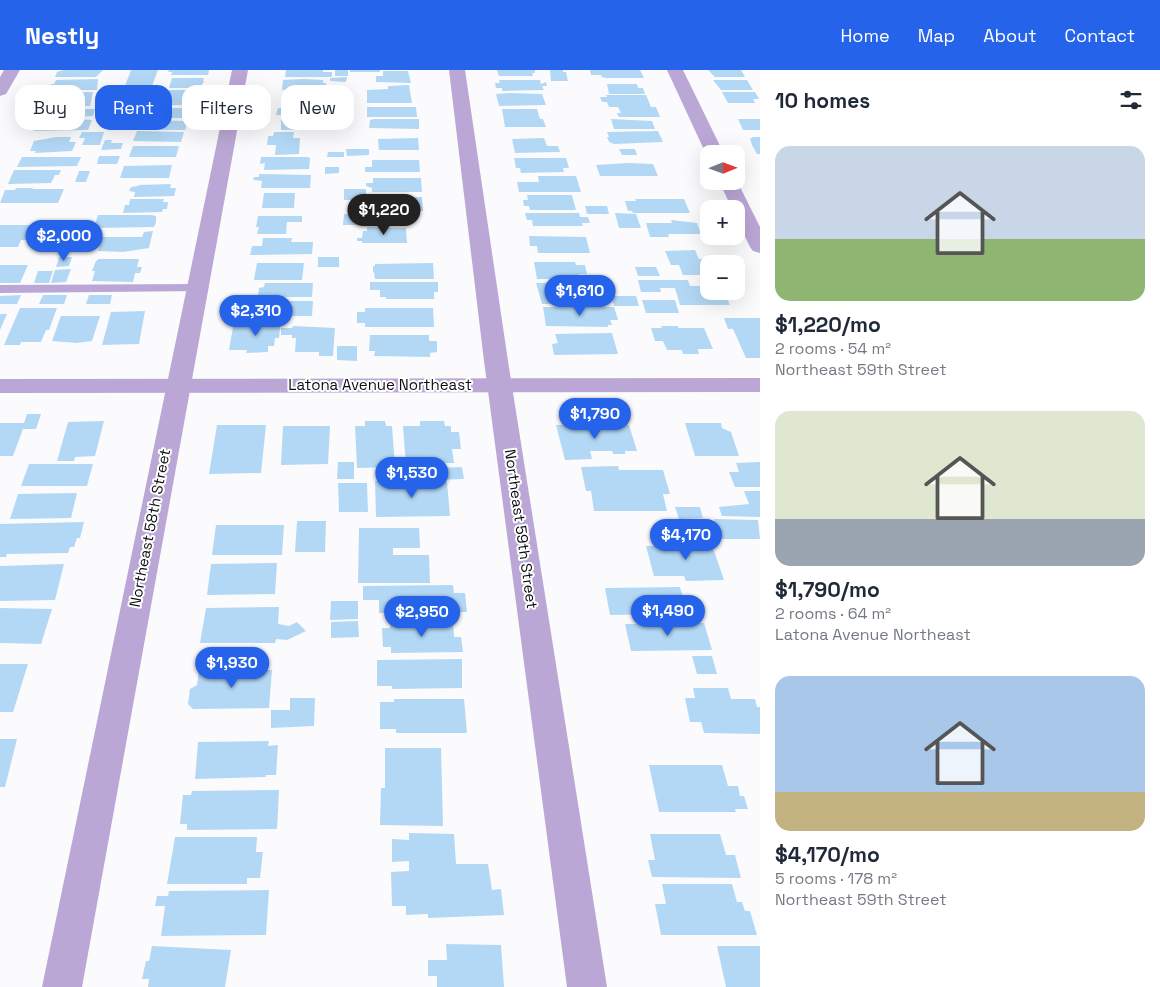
<!DOCTYPE html>
<meta charset="utf-8">
<style>
body{margin:0;font-family:"Space Grotesk",sans-serif;background:#f6f6f7;color:#1f2937;height:100vh;display:flex;flex-direction:column;font-size:19px;white-space:nowrap}
*{box-sizing:border-box;margin:0}
p{font-size:16px;color:#747a83}
.icon{flex:none;width:28px;height:28px;fill:none;stroke:currentColor;stroke-width:2;stroke-linecap:round;stroke-linejoin:round}
.map{position:relative;flex:1;overflow:hidden}
.details{display:flex;flex-direction:column;background:#fff;width:400px}
.details>*{flex:none}
.hud{position:absolute;left:15px;top:15px;width:475px;height:45px;display:flex;gap:10px}
.needle{width:32px;rotate:89deg}
.fabs{position:absolute;left:700px;top:75px;display:grid;gap:10px}
.fabs a{display:grid;place-items:center;width:45px;height:45px;border-radius:10px;background:#fff;box-shadow:0 5px 20px #0002;font-size:25px}
.price{position:absolute;translate:-50% -42px;padding:0 11px;border-radius:18px;background:#2563eb;color:#fff;font-size:16px;line-height:32px;filter:drop-shadow(0 1px 2px #0008)}
.price::after{content:'';position:absolute;left:50%;top:30px;width:15px;height:11px;margin-left:-8px;background:inherit;clip-path:polygon(0 0,100% 0,50% 100%)}
.price.on{background:#222;color:#fff}
ul{padding:0;list-style:none}
li{display:grid;align-content:center;gap:10px;height:265px;padding:0 15px}
li span{display:grid;place-items:center;height:155px;border-radius:15px;color:#555}
li>.icon{margin-inline-start:auto}
span .icon{width:90px;height:90px;fill:#fffc;stroke-width:1}
li b{font-size:21px}
h2{display:flex;justify-content:space-between;align-items:center;height:60px;padding:0 15px;font-size:21px}
.pill{padding:0 18px;border-radius:15px;background:#fff;box-shadow:0 5px 20px #0002;font-size:18px;line-height:45px}
.pill.on{background:#2563eb;color:#fff}
header{display:flex;align-items:center;gap:30px;box-sizing:border-box;height:70px;padding:0 25px;background:#2563eb;color:#fff}
header strong{font-size:24px}
nav{display:flex;gap:28px;margin-inline-start:auto;font-size:18px}
main{display:flex;flex:1;min-height:0}
.map>svg:first-child{display:block}
.building{fill:#b3d8f5}
.lines{fill:none;stroke-linecap:round;stroke-linejoin:round}
.service{fill:#bba7d6;fill-rule:evenodd}
.minor{fill:#bba7d6;fill-rule:evenodd}
.tertiary{fill:#bba7d6;fill-rule:evenodd}
.labels{text-anchor:middle;stroke-width:4;stroke-linejoin:round;paint-order:stroke}
.street-label{font-size:15px;fill:#0c0d10;stroke:#fff}
</style>
<header>
<strong>Nestly</strong>
<nav><a>Home</a><a>Map</a><a>About</a><a>Contact</a></nav>
</header>
<main>
<div class="map">
<svg width="760" height="917" viewBox="0 0 760 917">
<rect width="100%" height="100%" fill="#fbfbfd"/>
<g class="building">
<polygon points="64,0 103,0 96,7 55,7 57,2"/>
<polygon points="131,0 158,0 152,16 125,16"/>
<polygon points="169,0 209,0 208,5 171,5 172,2 168,2"/>
<polygon points="286,0 323,0 323,2 332,2 332,7 285,7"/>
<rect x="335" y="0" width="13" height="6"/>
<rect x="350" y="0" width="30" height="2"/>
<polygon points="497,0 535,0 535,3 532,3 533,6 499,6"/>
<polygon points="550,0 563,0 563,2 566,2 568,11 551,11"/>
<polygon points="590,0 640,0 644,8 606,8 602,7 601,5 591,5"/>
<polygon points="708,0 741,0 745,7 715,7"/>
<polygon points="383,1 408,1 411,13 376,12 376,6 383,6"/>
<polygon points="347,7 346,12 330,11 330,8"/>
<polygon points="172,8 204,8 203,11 204,11 200,18 169,18"/>
<polygon points="98,9 97,20 48,20 51,14 54,14 56,10"/>
<polygon points="303,9 323,10 323,13 326,13 326,20 282,20 283,10"/>
<polygon points="499,10 540,10 541,14 546,12 547,16 542,16 544,20 502,21 502,18 496,18 495,13 500,13"/>
<polygon points="713,10 747,10 753,20 721,20"/>
<polygon points="607,14 637,14 638,18 643,18 645,24 609,24"/>
<polygon points="409,15 412,33 367,33 367,20 388,19 388,16"/>
<polygon points="143,18 142,24 122,24 124,19"/>
<polygon points="168,20 196,20 195,25 199,25 198,29 194,29 193,35 163,35"/>
<polygon points="330,21 346,21 347,27 330,26"/>
<polygon points="93,22 90,36 42,36 48,23"/>
<polygon points="722,22 755,22 759,29 753,29 755,33 728,33"/>
<polygon points="509,23 542,24 546,35 499,36 496,24"/>
<polygon points="284,24 329,25 328,36 282,36"/>
<polygon points="606,25 646,25 651,37 656,37 660,47 619,47 617,43 621,43 618,37 609,37 607,32 602,32 600,27 607,27"/>
<polygon points="367,37 416,37 417,47 367,47"/>
<polygon points="153,38 195,38 193,46 188,48 149,48"/>
<polygon points="278,38 329,38 329,45 276,45"/>
<polygon points="43,39 95,39 93,46 46,48 40,46"/>
<polygon points="502,39 537,39 540,49 543,49 546,57 505,57"/>
<polygon points="131,43 129,54 110,55 116,44"/>
<polygon points="285,48 319,48 319,52 323,52 323,55 318,55 318,59 281,60 281,50"/>
<polygon points="374,49 419,49 419,59 369,58 370,50"/>
<polygon points="611,49 652,51 655,59 614,59"/>
<polygon points="738,49 760,49 760,60 743,60"/>
<polygon points="40,50 75,49 92,50 88,60 34,61 35,57 32,57 34,53 38,53"/>
<polygon points="147,50 188,51 185,60 144,60"/>
<polygon points="137,61 184,62 181,72 133,71"/>
<polygon points="658,61 663,72 614,74 609,72 607,67 609,67 607,62"/>
<polygon points="82,62 104,62 100,75 82,75 85,68 79,68"/>
<polygon points="274,62 294,62 293,68 300,68 299,84 275,85 276,75 267,75 268,66 273,66"/>
<polygon points="56,67 71,67 69,72 76,72 72,81 35,83 36,81 30,81 34,71"/>
<polygon points="752,67 760,67 760,84 757,84 752,75 750,68 753,68"/>
<polygon points="418,68 419,80 379,80 378,69"/>
<polygon points="544,68 547,76 558,76 560,82 515,83 512,69"/>
<polygon points="105,70 112,70 111,73 123,73 121,79 101,80"/>
<polygon points="133,76 179,76 176,87 129,87"/>
<polygon points="346,79 369,79 369,85 347,86"/>
<polygon points="619,79 635,79 637,85 622,85"/>
<polygon points="328,82 344,82 344,87 327,87"/>
<polygon points="99,86 120,86 117,94 97,94"/>
<polygon points="22,87 81,87 77,96 17,97"/>
<polygon points="261,87 307,87 310,88 309,99 264,100 265,93 260,94"/>
<polygon points="514,88 566,88 569,98 563,98 564,102 521,103 520,98 516,98"/>
<polygon points="372,90 419,90 420,102 365,102 365,97 372,97"/>
<polygon points="628,93 653,94 658,106 600,106 596,95"/>
<polygon points="172,95 169,108 120,108 124,96"/>
<polygon points="325,97 339,97 339,103 325,104"/>
<polygon points="14,100 61,100 59,105 55,105 51,113 8,114"/>
<polygon points="79,101 90,101 86,112 75,112"/>
<polygon points="259,104 311,105 310,118 261,118 262,111 253,110 254,107 259,107"/>
<polygon points="538,106 576,106 581,122 519,122 517,112 539,112"/>
<polygon points="373,108 421,108 422,122 372,122 372,118 366,116 366,113 373,113"/>
<polygon points="171,114 170,118 176,118 174,126 134,127 135,122 129,121 131,117 138,116 139,115"/>
<polygon points="16,118 33,118 32,119 64,119 58,133 0,133 5,120 15,120"/>
<rect x="344" y="119" width="22" height="11"/>
<polygon points="264,123 295,123 294,138 262,138"/>
<polygon points="527,125 572,125 576,140 530,140 529,136 524,136 523,130 528,130"/>
<polygon points="369,127 422,127 423,141 367,141 367,137 371,137"/>
<polygon points="130,129 164,129 163,132 168,132 167,139 163,139 162,142 123,143 125,135 129,135"/>
<polygon points="635,129 684,129 690,143 633,143 632,141 628,141 625,131 636,131"/>
<polygon points="585,136 607,136 609,144 587,144"/>
<polygon points="525,143 579,143 580,147 588,147 590,153 582,153 583,156 533,156 532,150 527,150"/>
<polygon points="615,143 636,144 641,158 619,158"/>
<polygon points="344,144 364,144 364,155 343,155"/>
<polygon points="98,145 151,145 156,146 156,152 154,157 94,158"/>
<polygon points="258,146 302,146 302,152 287,152 286,164 257,164 259,157 256,157"/>
<polygon points="671,150 697,153 701,164 668,164 669,167 650,167 646,153 672,153"/>
<polygon points="0,155 38,155 36,159 38,159 33,170 21,170 18,177 0,177"/>
<polygon points="367,157 406,158 407,173 362,173 362,171 357,171 357,168 362,168 363,161 367,161"/>
<polygon points="153,161 149,178 123,182 98,181 102,167 142,167 144,162"/>
<polygon points="529,166 586,167 590,183 538,183 537,176 530,176"/>
<polygon points="263,168 292,168 291,172 313,172 312,184 250,185 252,176 262,176"/>
<polygon points="695,180 699,189 708,189 710,194 709,194 709,205 683,205 679,195 671,195 665,181"/>
<polygon points="59,187 72,187 69,196 56,197"/>
<rect x="318" y="187" width="21" height="10"/>
<polygon points="99,189 139,189 137,197 142,197 140,203 135,203 133,212 92,211 95,201 92,201 96,191"/>
<polygon points="534,192 575,192 576,195 585,195 587,204 579,204 580,209 537,209"/>
<polygon points="257,193 304,193 302,210 254,210"/>
<polygon points="433,193 434,209 375,209 374,202 373,202 373,196 375,196 375,194"/>
<polygon points="0,195 28,195 20,213 0,213"/>
<polygon points="635,197 656,197 660,206 638,206"/>
<polygon points="71,199 66,212 51,213 55,200"/>
<polygon points="38,201 53,201 49,213 34,213"/>
<polygon points="638,210 688,210 690,216 709,216 709,221 724,221 730,235 680,235 675,218 660,218 661,222 641,222"/>
<polygon points="370,212 438,212 438,222 434,222 434,229 386,229 386,227 380,227 380,220 370,220"/>
<polygon points="580,212 580,215 598,215 601,225 561,228 562,234 542,234 536,213"/>
<polygon points="265,213 313,213 312,227 258,227 259,218 264,217"/>
<polygon points="21,225 17,234 0,234 0,226"/>
<polygon points="43,225 67,225 64,234 39,234"/>
<polygon points="89,225 112,225 110,234 86,234"/>
<polygon points="611,226 636,226 639,236 614,236"/>
<polygon points="642,230 675,230 679,243 646,243"/>
<polygon points="258,231 313,231 312,246 263,246 263,241 257,241"/>
<polygon points="543,237 614,237 618,250 610,250 612,255 608,255 608,257 546,256"/>
<polygon points="20,238 57,238 49,260 46,260 41,272 21,272 20,275 4,275"/>
<polygon points="365,238 433,238 434,257 365,257 365,253 357,253 357,242 365,242"/>
<polygon points="145,241 139,274 102,275 111,242"/>
<polygon points="0,244 7,244 0,260"/>
<polygon points="61,246 100,246 92,271 77,273 52,271"/>
<polygon points="724,248 760,248 760,288 746,288 733,259 728,259"/>
<polygon points="257,249 281,250 279,268 275,268 274,276 268,276 268,282 246,283 247,280 229,280 233,257 256,257"/>
<polygon points="293,256 335,258 333,286 319,286 319,282 295,282 296,268 292,268 292,265 281,265 281,258 292,258"/>
<polygon points="661,256 678,256 678,258 704,258 713,279 698,279 699,284 683,284 682,280 667,280 663,271 655,271 651,258 662,258"/>
<polygon points="612,263 618,284 554,285 552,274 558,273 555,264"/>
<polygon points="370,265 429,265 429,271 437,271 437,282 430,283 430,287 374,286 375,281 369,281"/>
<polygon points="337,276 357,276 357,291 337,290"/>
<polygon points="27,344 41,344 36,359 23,359 13,386 0,386 0,353 24,353"/>
<polygon points="104,351 95,386 75,387 74,391 57,391 68,352"/>
<polygon points="365,351 385,351 386,356 392,356 395,397 357,398 355,356 365,356"/>
<polygon points="420,351 444,351 445,356 451,356 451,362 459,362 461,379 452,379 454,393 432,393 433,399 410,399 410,395 406,395 403,356 420,356"/>
<polygon points="685,353 721,353 722,358 731,362 739,386 695,386"/>
<polygon points="217,355 266,355 261,403 209,404"/>
<polygon points="556,355 629,355 637,381 625,381 625,384 613,384 612,381 590,381 592,389 565,390"/>
<polygon points="283,356 330,356 328,394 281,395"/>
<polygon points="338,392 354,392 354,409 337,409"/>
<polygon points="760,392 760,417 735,417 729,402 739,402 736,393"/>
<polygon points="29,394 93,394 87,416 21,416"/>
<polygon points="618,396 619,400 663,400 670,424 663,424 667,441 594,441 591,421 586,421 581,397"/>
<polygon points="462,397 464,409 435,410 433,398"/>
<polygon points="375,411 447,412 450,446 376,447"/>
<polygon points="338,413 367,413 368,442 339,442"/>
<polygon points="744,421 760,421 760,447 722,446 719,437 749,434"/>
<polygon points="77,423 71,448 10,449 18,424"/>
<polygon points="675,437 700,437 703,448 679,449"/>
<polygon points="704,449 709,461 683,462 679,450"/>
<polygon points="714,449 758,450 760,469 719,469"/>
<polygon points="297,451 326,451 325,482 295,482"/>
<polygon points="84,452 80,468 77,468 74,477 70,477 68,483 7,484 6,487 0,487 0,454"/>
<polygon points="216,455 284,455 282,485 212,485"/>
<polygon points="359,458 419,458 420,478 393,478 393,485 429,485 430,513 358,513"/>
<polygon points="687,468 702,468 704,475 712,475 724,510 686,511 684,506 654,506 646,476 690,476"/>
<polygon points="277,493 275,524 207,525 211,494"/>
<polygon points="64,494 55,530 0,531 0,496"/>
<polygon points="453,515 454,523 465,523 467,542 379,543 379,530 363,530 363,516"/>
<polygon points="680,517 687,544 610,545 605,518"/>
<polygon points="331,531 358,531 358,549 330,550"/>
<polygon points="279,537 278,554 289,556 297,552 306,561 287,570 276,569 275,573 200,573 206,538"/>
<polygon points="0,538 52,539 41,574 0,573"/>
<polygon points="358,551 359,567 331,568 331,552"/>
<polygon points="453,552 454,567 461,567 463,582 391,583 391,577 383,577 382,558 390,558 390,553"/>
<polygon points="704,553 712,580 631,581 625,554"/>
<polygon points="692,586 712,586 717,604 697,604"/>
<polygon points="462,589 462,618 392,619 392,616 377,616 377,590"/>
<polygon points="0,594 28,594 13,642 0,642"/>
<polygon points="251,594 267,594 267,600 272,600 269,638 193,639 188,634 190,619 197,615 199,599 251,599"/>
<polygon points="693,618 728,618 731,629 755,629 757,637 760,637 760,664 704,663 701,652 690,652 685,628 695,628"/>
<polygon points="290,628 315,628 314,656 271,658 271,640 290,640"/>
<polygon points="394,629 464,629 467,663 396,663 396,659 380,659 380,632 394,632"/>
<polygon points="0,669 17,669 5,717 0,717"/>
<polygon points="269,671 268,676 278,675 276,705 266,705 266,707 195,709 198,672"/>
<polygon points="385,678 441,678 443,756 380,755 381,718 385,718"/>
<polygon points="649,695 722,695 728,716 738,716 740,726 744,726 748,739 735,739 736,742 659,742"/>
<polygon points="279,720 277,759 187,760 187,754 180,754 183,725 191,725 192,721"/>
<polygon points="409,763 454,764 456,794 488,794 492,820 501,819 504,845 428,848 428,844 406,845 406,836 392,836 391,802 409,801 409,791 392,792 392,769 409,770"/>
<polygon points="650,764 720,764 726,785 735,785 741,808 652,807 648,790 655,790"/>
<polygon points="175,767 257,767 256,782 263,782 260,808 247,808 247,814 167,814"/>
<polygon points="662,814 732,814 737,832 742,832 745,841 750,841 757,865 661,865 655,834 666,834"/>
<polygon points="269,820 266,865 161,866 165,836 155,836 157,826 168,826 169,821"/>
<polygon points="446,874 501,875 504,917 437,917 437,906 428,906 428,890 447,890"/>
<polygon points="152,876 231,880 225,917 148,917 149,909 142,909 146,891 149,891"/>
<polygon points="717,876 760,876 760,917 726,917"/>
</g>
<g class="lines">
<polygon class="service" points="198,214 203,215 205,218 203,221 0,223 0,215"/>
<g class="minor">
<polygon points="4,0 20,0 6,24 0,26 0,7"/>
<polygon points="232,0 248,0 82,917 42,917"/>
<polygon points="449,0 465,0 508,291 607,917 567,917 484,291"/>
<polygon points="667,0 683,0 724,84 709,84 709,88 706,84"/>
<polygon points="736,109 760,157 760,183 753,181 750,177 736,148 736,139 732,139 719,111 736,111"/>
</g>
<polygon class="tertiary" points="760,308 760,322 0,323 0,309"/>
</g>
<g class="labels">
<g class="street-label">
<text x="380" y="320">Latona Avenue Northeast</text>
<text transform="translate(150 458) rotate(-79)" y="5">Northeast 58th Street</text>
<text transform="translate(521 459) rotate(82)" y="5">Northeast 59th Street</text>
</g>
</g>
</svg>
<div class="fabs">
<a><svg class="needle" viewBox="-14 -14 28 28"><path d="M0-13l5 13h-10z" fill="#e53935"/><path d="M0 13l5-13h-10z" fill="#747a83"/></svg></a>
<a>+</a>
<a>−</a>
</div>
<b class="price on" style="left:384px;top:166px">$1,220</b>
<b class="price" style="left:64px;top:192px">$2,000</b>
<b class="price" style="left:580px;top:247px">$1,610</b>
<b class="price" style="left:256px;top:267px">$2,310</b>
<b class="price" style="left:595px;top:370px">$1,790</b>
<b class="price" style="left:412px;top:429px">$1,530</b>
<b class="price" style="left:686px;top:491px">$4,170</b>
<b class="price" style="left:668px;top:567px">$1,490</b>
<b class="price" style="left:422px;top:568px">$2,950</b>
<b class="price" style="left:232px;top:619px">$1,930</b>
<div class="hud">
<a class="pill">Buy</a>
<a class="pill on">Rent</a>
<a class="pill">Filters</a>
<a class="pill">New</a>
</div>
</div>
<section class="details">
<h2>10 homes<svg class="icon" aria-label="filters" viewBox="0 0 24 24"><path d="M4 7h16M4 17h16"/><circle cx="9" cy="7" r="2"/><circle cx="15" cy="17" r="2"/></svg></h2>
<ul>
<li><span style="background:linear-gradient(#c9d6e8 60%,#8fb573 0)"><svg class="icon" aria-label="home" viewBox="0 0 24 24"><path d="M3 11l9-7 9 7M6 9v11h12V9"/></svg></span><div><b>$1,220/mo</b><p>2 rooms · 54 m²</p><p>Northeast 59th Street</p></div></li>
<li><span style="background:linear-gradient(#dfe7d0 70%,#9aa5b1 0)"><svg class="icon" aria-label="home" viewBox="0 0 24 24"><path d="M3 11l9-7 9 7M6 9v11h12V9"/></svg></span><div><b>$1,790/mo</b><p>2 rooms · 64 m²</p><p>Latona Avenue Northeast</p></div></li>
<li><span style="background:linear-gradient(#a9c7e8 75%,#c2b280 0)"><svg class="icon" aria-label="home" viewBox="0 0 24 24"><path d="M3 11l9-7 9 7M6 9v11h12V9"/></svg></span><div><b>$4,170/mo</b><p>5 rooms · 178 m²</p><p>Northeast 59th Street</p></div></li>
</ul>
</section>
</main>
